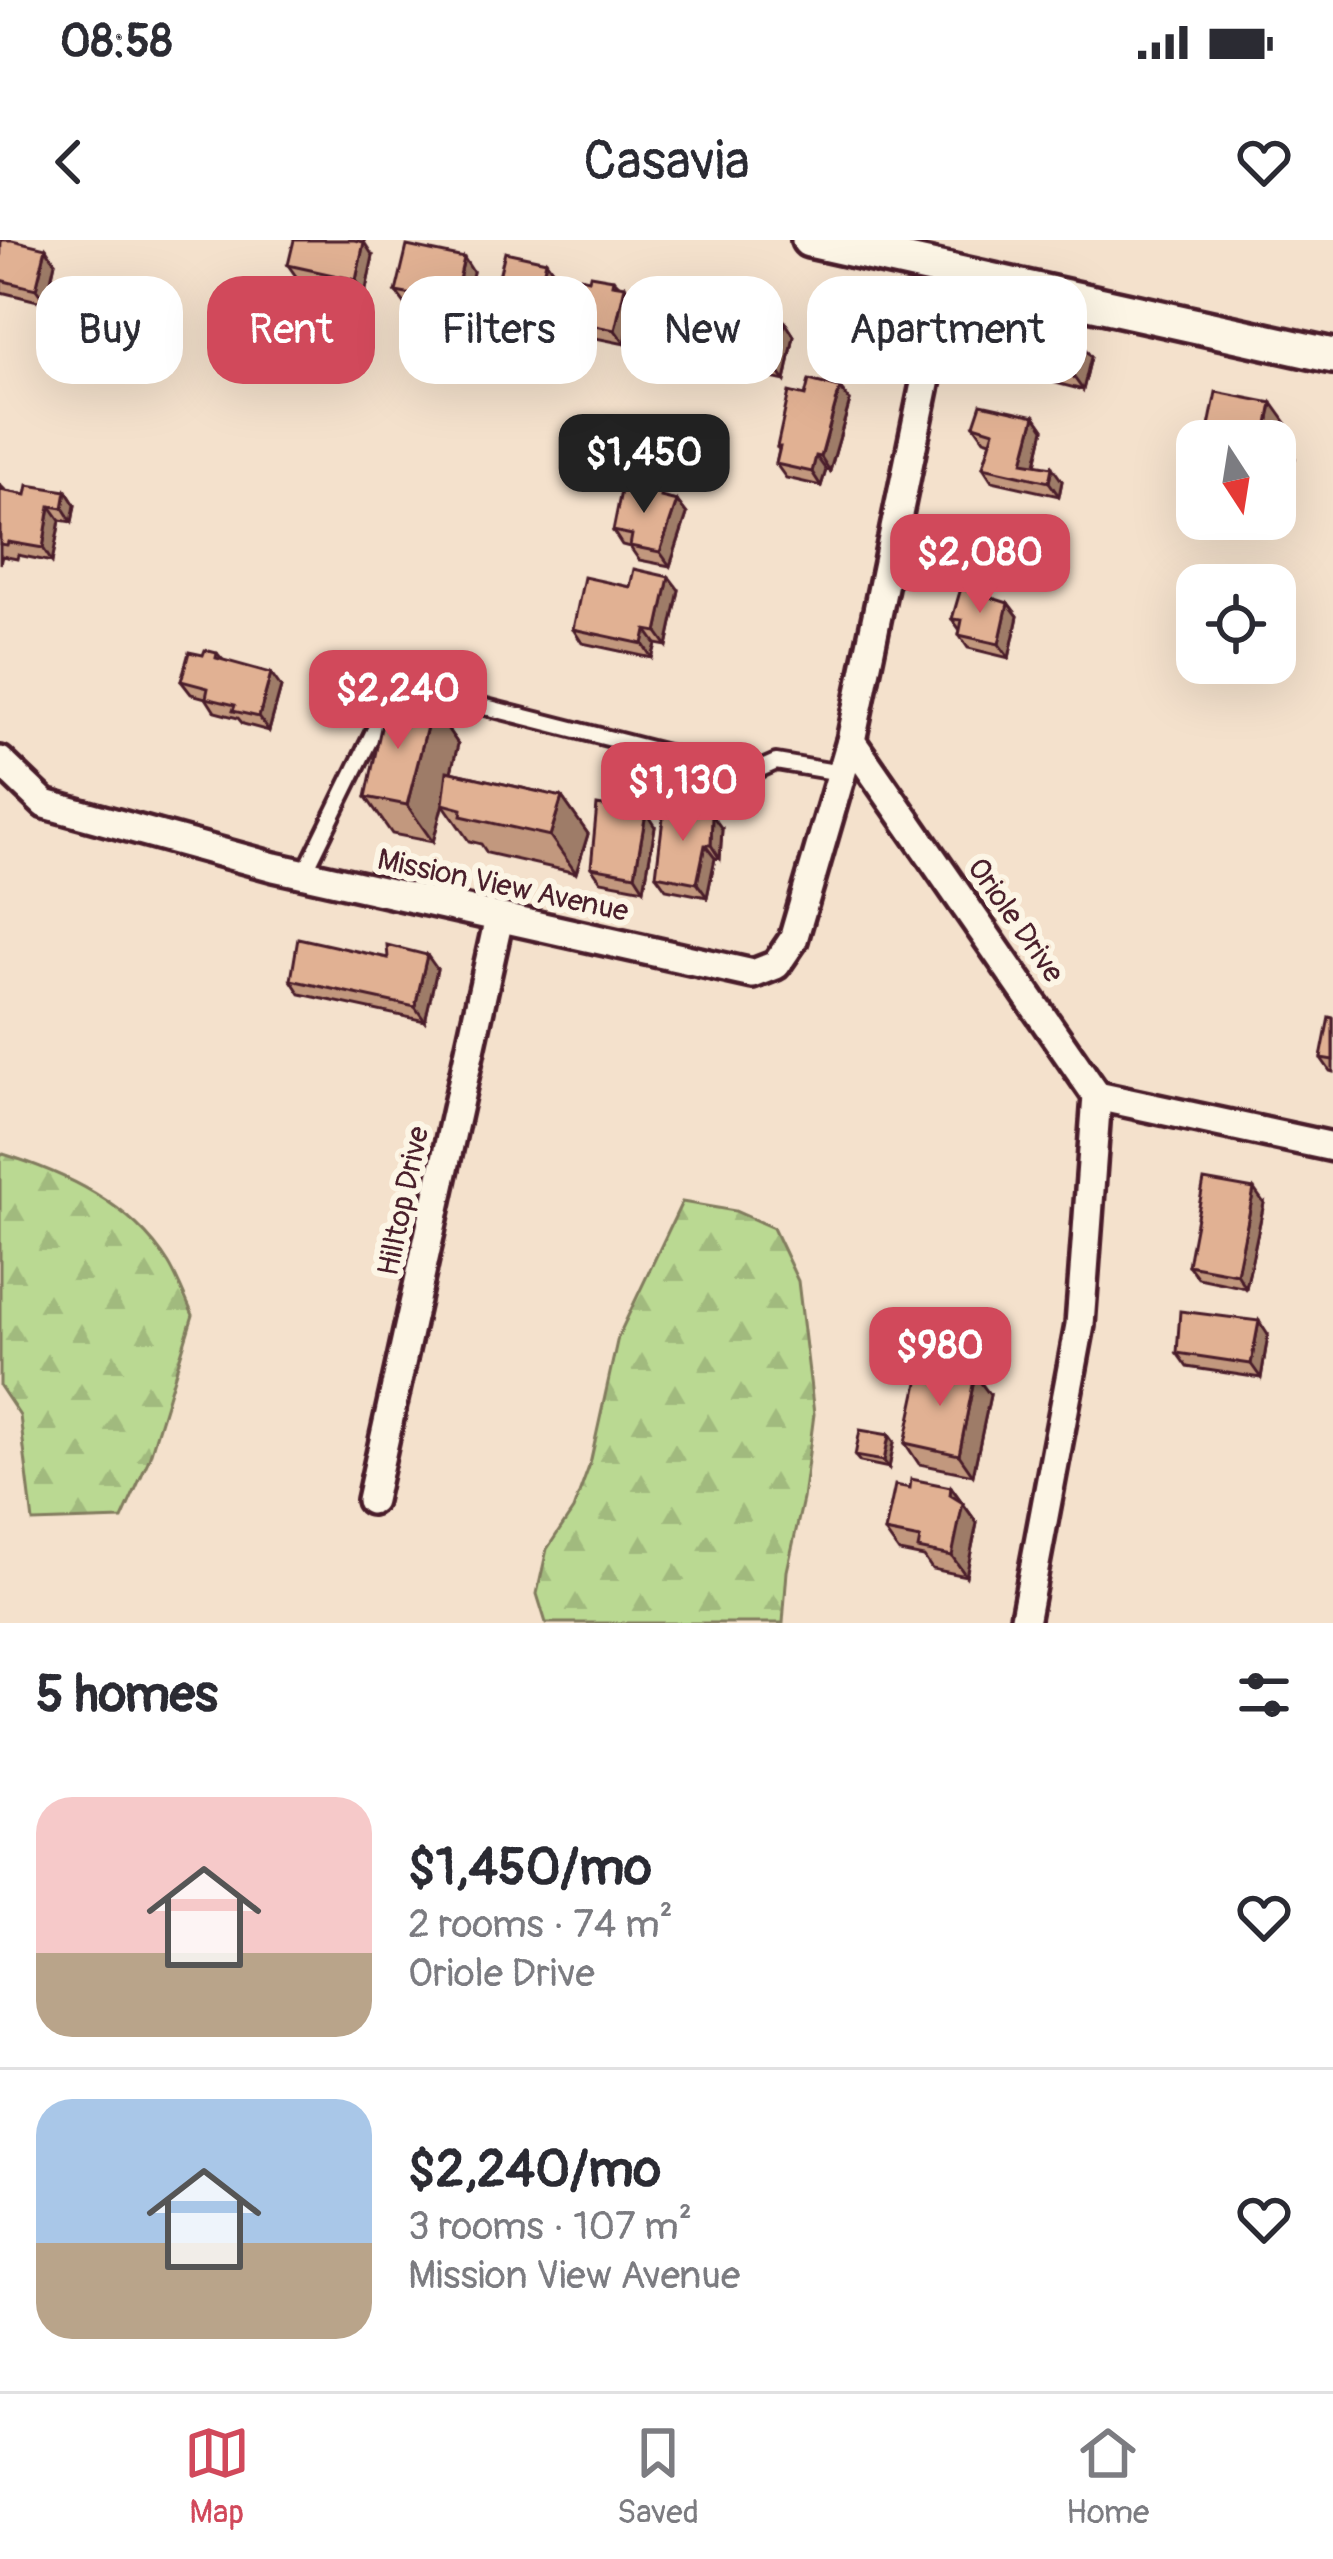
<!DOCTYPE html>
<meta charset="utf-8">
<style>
body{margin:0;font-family:Pangolin,sans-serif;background:#f7f7f7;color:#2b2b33;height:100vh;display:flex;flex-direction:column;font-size:45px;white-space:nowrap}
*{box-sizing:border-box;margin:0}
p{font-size:39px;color:#7c7c81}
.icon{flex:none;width:66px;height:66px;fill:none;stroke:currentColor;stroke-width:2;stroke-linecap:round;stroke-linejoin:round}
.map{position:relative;height:1383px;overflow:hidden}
.panel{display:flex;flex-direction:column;background:#fff;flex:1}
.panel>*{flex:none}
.top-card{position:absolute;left:36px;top:36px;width:1263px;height:108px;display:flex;gap:24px}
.needle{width:78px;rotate:168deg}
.buttons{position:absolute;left:1176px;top:180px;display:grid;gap:24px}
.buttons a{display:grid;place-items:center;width:120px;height:120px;border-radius:24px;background:#fff;box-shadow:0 12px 48px #0002;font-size:60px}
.price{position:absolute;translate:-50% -102px;padding:0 27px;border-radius:24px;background:#d1495b;color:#fff;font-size:39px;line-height:78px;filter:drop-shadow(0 3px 6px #0008)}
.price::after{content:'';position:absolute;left:50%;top:72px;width:36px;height:27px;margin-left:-18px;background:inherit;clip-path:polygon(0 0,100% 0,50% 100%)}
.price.selected{background:#222;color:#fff}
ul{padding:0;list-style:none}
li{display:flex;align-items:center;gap:36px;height:300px;padding:0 36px}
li+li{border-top:3px solid #e1e1e2}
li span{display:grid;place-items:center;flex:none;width:336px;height:240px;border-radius:36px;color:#555}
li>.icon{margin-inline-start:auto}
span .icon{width:144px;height:144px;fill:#fffc;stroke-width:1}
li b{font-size:51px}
h2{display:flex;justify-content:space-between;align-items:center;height:144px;padding:0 36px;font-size:51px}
.tag{padding:0 42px;border-radius:36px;background:#fff;box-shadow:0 12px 48px #0002;font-size:42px;line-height:108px}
.tag.selected{background:#d1495b;color:#fff}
.status{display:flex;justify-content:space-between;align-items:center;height:84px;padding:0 60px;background:#fff;direction:ltr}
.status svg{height:33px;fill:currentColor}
header{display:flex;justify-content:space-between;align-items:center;height:156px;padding:0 36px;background:#fff;font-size:54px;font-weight:600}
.menu{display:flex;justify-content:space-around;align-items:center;height:168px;border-top:3px solid #e1e1e2;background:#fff;font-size:33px;color:#7c7c81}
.menu a{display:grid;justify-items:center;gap:6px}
.menu .selected{color:#d1495b}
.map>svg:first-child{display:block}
.forest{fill:url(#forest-firs);stroke:#827c5e;stroke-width:3}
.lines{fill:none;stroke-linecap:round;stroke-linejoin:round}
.service-casing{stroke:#4a1f2b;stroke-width:22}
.minor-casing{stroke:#4a1f2b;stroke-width:36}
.tertiary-casing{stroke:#4a1f2b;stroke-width:42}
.service{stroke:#fcf5e5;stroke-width:14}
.minor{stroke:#fcf5e5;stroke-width:27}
.tertiary{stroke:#fcf5e5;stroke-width:33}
.wall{fill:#c2987e;stroke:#4a1f2b;stroke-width:3}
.shaded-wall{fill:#9e7c67;stroke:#4a1f2b;stroke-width:3}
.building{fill:#e1b193;stroke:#4a1f2b;stroke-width:3}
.labels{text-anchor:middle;stroke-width:12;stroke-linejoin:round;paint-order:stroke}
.street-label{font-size:30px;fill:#4a1f2b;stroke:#fcf5e5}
</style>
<div class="status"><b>08:58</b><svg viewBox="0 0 49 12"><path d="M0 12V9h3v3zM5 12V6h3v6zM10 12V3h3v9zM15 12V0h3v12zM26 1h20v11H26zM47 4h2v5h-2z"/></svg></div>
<header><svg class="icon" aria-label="back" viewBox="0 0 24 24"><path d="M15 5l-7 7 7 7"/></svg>Casavia<svg class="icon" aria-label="heart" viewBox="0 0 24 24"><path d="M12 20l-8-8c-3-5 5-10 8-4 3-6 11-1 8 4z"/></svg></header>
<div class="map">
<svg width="1333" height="1383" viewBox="0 0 1333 1383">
<defs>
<pattern id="forest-firs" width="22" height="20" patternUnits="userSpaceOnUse" patternTransform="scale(3)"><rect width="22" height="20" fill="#bad992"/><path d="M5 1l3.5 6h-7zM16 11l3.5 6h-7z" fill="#a1ba7e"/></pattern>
</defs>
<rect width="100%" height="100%" fill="#f4e1cc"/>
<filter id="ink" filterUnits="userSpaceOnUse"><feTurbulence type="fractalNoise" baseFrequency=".00833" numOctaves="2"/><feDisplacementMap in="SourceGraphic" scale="24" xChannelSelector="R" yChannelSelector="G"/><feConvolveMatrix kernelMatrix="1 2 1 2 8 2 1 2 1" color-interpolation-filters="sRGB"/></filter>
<g filter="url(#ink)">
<g class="forest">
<path d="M 0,913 C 65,933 131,963 169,1024 C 178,1039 185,1058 193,1075 L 149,1219 L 122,1279 L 33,1282 L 20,1176 L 0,1146 Z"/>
<polygon points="682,962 735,971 773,988 798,1041 814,1174 803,1259 787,1331 783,1383 546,1383 537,1354 547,1309 573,1270 590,1224 618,1097"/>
</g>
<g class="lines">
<g class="service-casing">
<polyline id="service" points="304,634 375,489 427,452 749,534 776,522 841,533"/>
</g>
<g class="minor-casing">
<g id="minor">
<polyline points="949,28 851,501 1097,856 1080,1085 1024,1383"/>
<polyline points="0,521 45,564 274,627 753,734 776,725 793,700 851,501"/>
<polyline points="1097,856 1333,907"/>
<polyline points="371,1260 499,678"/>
</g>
</g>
<g class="tertiary-casing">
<polyline id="tertiary" points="809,0 1333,116"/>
</g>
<use href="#service" class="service"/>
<use href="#minor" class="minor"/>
<use href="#tertiary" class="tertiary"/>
</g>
<g class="wall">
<polygon points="1,0 55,22 46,63 1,52"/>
<polygon points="373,16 365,54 298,39 288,25"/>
<polygon points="546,21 556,35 535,124 506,116 497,103 500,87 490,74"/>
<polygon points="473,32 459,96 424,88 414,74 416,68 406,65 396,52"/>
<polygon points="589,39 613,39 634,60 625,104 571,93 561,79"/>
<polygon points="713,78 704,122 648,111 638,97"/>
<polygon points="785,82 794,96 785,141 729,129 720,115"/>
<polygon points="1025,93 1071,100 1091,117 1083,150 1012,132 1002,118"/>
<polygon points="805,156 850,161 830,231 826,230 821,246 786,238 776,224 779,210 777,207"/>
<polygon points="1035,176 1044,189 1036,224 1062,241 1059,256 992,241 983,227 991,201 984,199 974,185"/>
<polygon points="1287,184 1283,201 1295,218 1279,292 1216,279 1275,279 1275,201"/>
<polygon points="0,245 6,251 26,255 66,251 75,265 72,282 60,280 52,322 18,315 17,319 2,316 0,324"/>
<polygon points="668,259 677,261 687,274 670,326 639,320 630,307 622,305 613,291"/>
<polygon points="630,347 679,350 667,406 656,404 652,418 582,403 573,389"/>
<polygon points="1008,363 1018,376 1009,418 968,408 959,395 960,390 952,379"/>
<polygon points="217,413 223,420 281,447 269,491 243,484 238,478 215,472 206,458 191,454 181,441 203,415"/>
<polygon points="432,467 458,504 451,532 562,557 588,594 576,633 487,613 481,604 469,601 443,564 444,558 433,602 392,594 366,557"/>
<polygon points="655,587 644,649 601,641 591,627"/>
<polygon points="722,589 720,619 715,618 707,657 666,649 656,635"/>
<polygon points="437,729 425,781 300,754 291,740"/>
<polygon points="1333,778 1333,832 1330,831 1321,818"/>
<polygon points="1264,963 1246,1048 1198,1038 1188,1025"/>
<polygon points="1268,1095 1261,1138 1187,1127 1177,1113"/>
<polygon points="990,1155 973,1235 919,1224 905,1203"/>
<polygon points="894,1202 889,1228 860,1222 855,1216"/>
<polygon points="951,1247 977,1283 966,1336 932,1329 924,1317 899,1312 885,1292 910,1248"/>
</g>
<g class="shaded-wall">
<polygon points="364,2 373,16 365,54 356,40"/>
<polygon points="46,8 55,22 46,63 36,49"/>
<polygon points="464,18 473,32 459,96 449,82"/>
<polygon points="546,21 556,35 535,124 526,110"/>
<polygon points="625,46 634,60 625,104 615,90"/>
<polygon points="703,64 713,78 704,122 694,108"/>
<polygon points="785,82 794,96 785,141 775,127"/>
<polygon points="1081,103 1091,117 1083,150 1073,136"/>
<polygon points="840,148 850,161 830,231 821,217"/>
<polygon points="1272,163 1287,184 1283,201 1295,218 1279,292 1270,279 1275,279 1275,225 1266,195"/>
<polygon points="1035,176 1044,189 1033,236 1023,222"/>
<polygon points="816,216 826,230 821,246 812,232"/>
<polygon points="1052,227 1062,241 1059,256 1049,242"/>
<polygon points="66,251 75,265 72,282 63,268"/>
<polygon points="677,261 687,274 670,326 660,312"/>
<polygon points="50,266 60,280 52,322 43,308"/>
<polygon points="669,337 679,350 667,406 657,392"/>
<polygon points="1008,363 1018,376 1009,418 999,404"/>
<polygon points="646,390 656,404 652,418 643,404"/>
<polygon points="271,433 281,447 269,491 259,477"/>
<polygon points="432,467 458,504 433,602 407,565"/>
<polygon points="562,557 588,594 576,633 550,596"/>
<polygon points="646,573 655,587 644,649 635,635"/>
<polygon points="712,575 722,589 720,619 711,605"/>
<polygon points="705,605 715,618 707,657 697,643"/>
<polygon points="427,715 437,729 425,781 415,767"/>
<polygon points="1254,949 1264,963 1246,1048 1237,1034"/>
<polygon points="1259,1081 1268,1095 1261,1138 1251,1124"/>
<polygon points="975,1135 990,1155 973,1235 959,1215"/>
<polygon points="889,1195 894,1202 889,1228 884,1221"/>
<polygon points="951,1247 977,1283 966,1336 952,1316 950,1255"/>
</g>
<g class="building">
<polygon points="1,0 12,0 46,8 36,49 0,40"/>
<polygon points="294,0 354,0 364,2 356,40 288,25"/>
<polygon points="407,6 464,18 449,82 414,74 418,56 396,52"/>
<polygon points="505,12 546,21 526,110 497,103 503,76 490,74"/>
<polygon points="570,35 589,39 590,35 613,39 612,44 625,46 615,90 561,79"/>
<polygon points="647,53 703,64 694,108 638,97"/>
<polygon points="729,70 785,82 775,127 720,115"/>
<polygon points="1026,86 1066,93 1065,99 1081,103 1073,136 1002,118 1008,88 1025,93"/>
<polygon points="809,140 840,148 821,217 816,216 812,232 776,224 780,207 777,207 789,152 805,156"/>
<polygon points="1216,152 1272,163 1266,195 1281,198 1275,225 1275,201 1206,201"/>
<polygon points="981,164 1035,176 1023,222 1052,227 1049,242 983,227 994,191 974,185"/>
<polygon points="623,241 662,250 661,257 677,261 660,312 630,306 632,295 613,291"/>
<polygon points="0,245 0,250 26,255 28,245 66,251 63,268 50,266 43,308 8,302 7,305 0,304"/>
<polygon points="634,329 669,337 657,392 646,390 643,404 573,389 584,337 630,347"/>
<polygon points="961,348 1008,363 999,404 959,395 962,380 952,379"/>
<polygon points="205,410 217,413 216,418 271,433 259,477 233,471 235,465 206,458 208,448 181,441 189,412 203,415"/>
<polygon points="387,460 432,467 407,565 366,557"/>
<polygon points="447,531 562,557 550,596 461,576 462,569 443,564"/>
<polygon points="597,565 646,573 635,635 591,627"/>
<polygon points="670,567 712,575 711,605 705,605 697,643 656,635 664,570 669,571"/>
<polygon points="298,698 388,718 387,705 427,715 415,767 291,740"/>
<polygon points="1329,777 1333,778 1333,820 1321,818"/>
<polygon points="1204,940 1254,949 1237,1034 1188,1025"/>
<polygon points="1180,1071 1259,1081 1251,1124 1177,1113"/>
<polygon points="922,1124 975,1135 959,1215 905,1203"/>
<polygon points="860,1190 889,1195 884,1221 855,1216"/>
<polygon points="911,1239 951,1247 950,1255 963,1263 952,1316 918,1309 920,1299 885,1292 895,1245 910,1248"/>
</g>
</g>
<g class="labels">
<g class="street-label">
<text transform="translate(503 645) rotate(12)" y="10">Mission View Avenue</text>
<text transform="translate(1016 680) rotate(55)" y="10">Oriole Drive</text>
<text transform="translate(403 961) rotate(-78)" y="10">Hilltop Drive</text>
</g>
</g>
</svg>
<div class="buttons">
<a><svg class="needle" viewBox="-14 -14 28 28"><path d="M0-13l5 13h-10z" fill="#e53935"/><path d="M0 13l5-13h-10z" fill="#7c7c81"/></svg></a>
<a><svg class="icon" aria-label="locate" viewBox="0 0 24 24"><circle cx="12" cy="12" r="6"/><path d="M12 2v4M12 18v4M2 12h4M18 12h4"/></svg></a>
</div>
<b class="price selected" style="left:644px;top:276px">$1,450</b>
<b class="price" style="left:980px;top:376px">$2,080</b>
<b class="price" style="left:398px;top:512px">$2,240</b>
<b class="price" style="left:683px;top:604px">$1,130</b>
<b class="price" style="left:940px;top:1169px">$980</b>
<div class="top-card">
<a class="tag">Buy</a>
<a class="tag selected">Rent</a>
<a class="tag">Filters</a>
<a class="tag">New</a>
<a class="tag">Apartment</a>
</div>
</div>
<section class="panel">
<h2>5 homes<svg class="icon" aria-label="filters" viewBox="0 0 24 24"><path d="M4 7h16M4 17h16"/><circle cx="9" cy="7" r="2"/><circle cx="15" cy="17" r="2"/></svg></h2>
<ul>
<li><span style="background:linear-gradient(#f6c9c9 65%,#b9a48a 0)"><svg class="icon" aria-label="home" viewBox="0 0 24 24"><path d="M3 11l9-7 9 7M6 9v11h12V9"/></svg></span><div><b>$1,450/mo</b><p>2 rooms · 74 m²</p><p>Oriole Drive</p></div><svg class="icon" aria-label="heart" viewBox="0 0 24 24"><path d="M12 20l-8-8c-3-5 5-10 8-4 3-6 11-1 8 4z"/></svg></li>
<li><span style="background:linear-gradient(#a9c7e8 60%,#b9a48a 0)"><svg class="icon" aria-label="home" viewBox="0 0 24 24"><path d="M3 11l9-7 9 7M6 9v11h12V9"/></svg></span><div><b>$2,240/mo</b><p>3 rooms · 107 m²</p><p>Mission View Avenue</p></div><svg class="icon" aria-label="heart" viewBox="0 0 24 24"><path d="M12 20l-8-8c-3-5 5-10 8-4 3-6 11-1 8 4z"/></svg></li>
</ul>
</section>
<nav class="menu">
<a class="selected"><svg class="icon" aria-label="map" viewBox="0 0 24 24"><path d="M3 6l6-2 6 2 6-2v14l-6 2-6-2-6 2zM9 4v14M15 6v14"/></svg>Map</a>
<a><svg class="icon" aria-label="saved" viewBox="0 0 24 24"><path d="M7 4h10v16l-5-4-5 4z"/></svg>Saved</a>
<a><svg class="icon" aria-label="home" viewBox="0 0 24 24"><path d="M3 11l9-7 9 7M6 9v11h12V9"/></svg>Home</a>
</nav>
